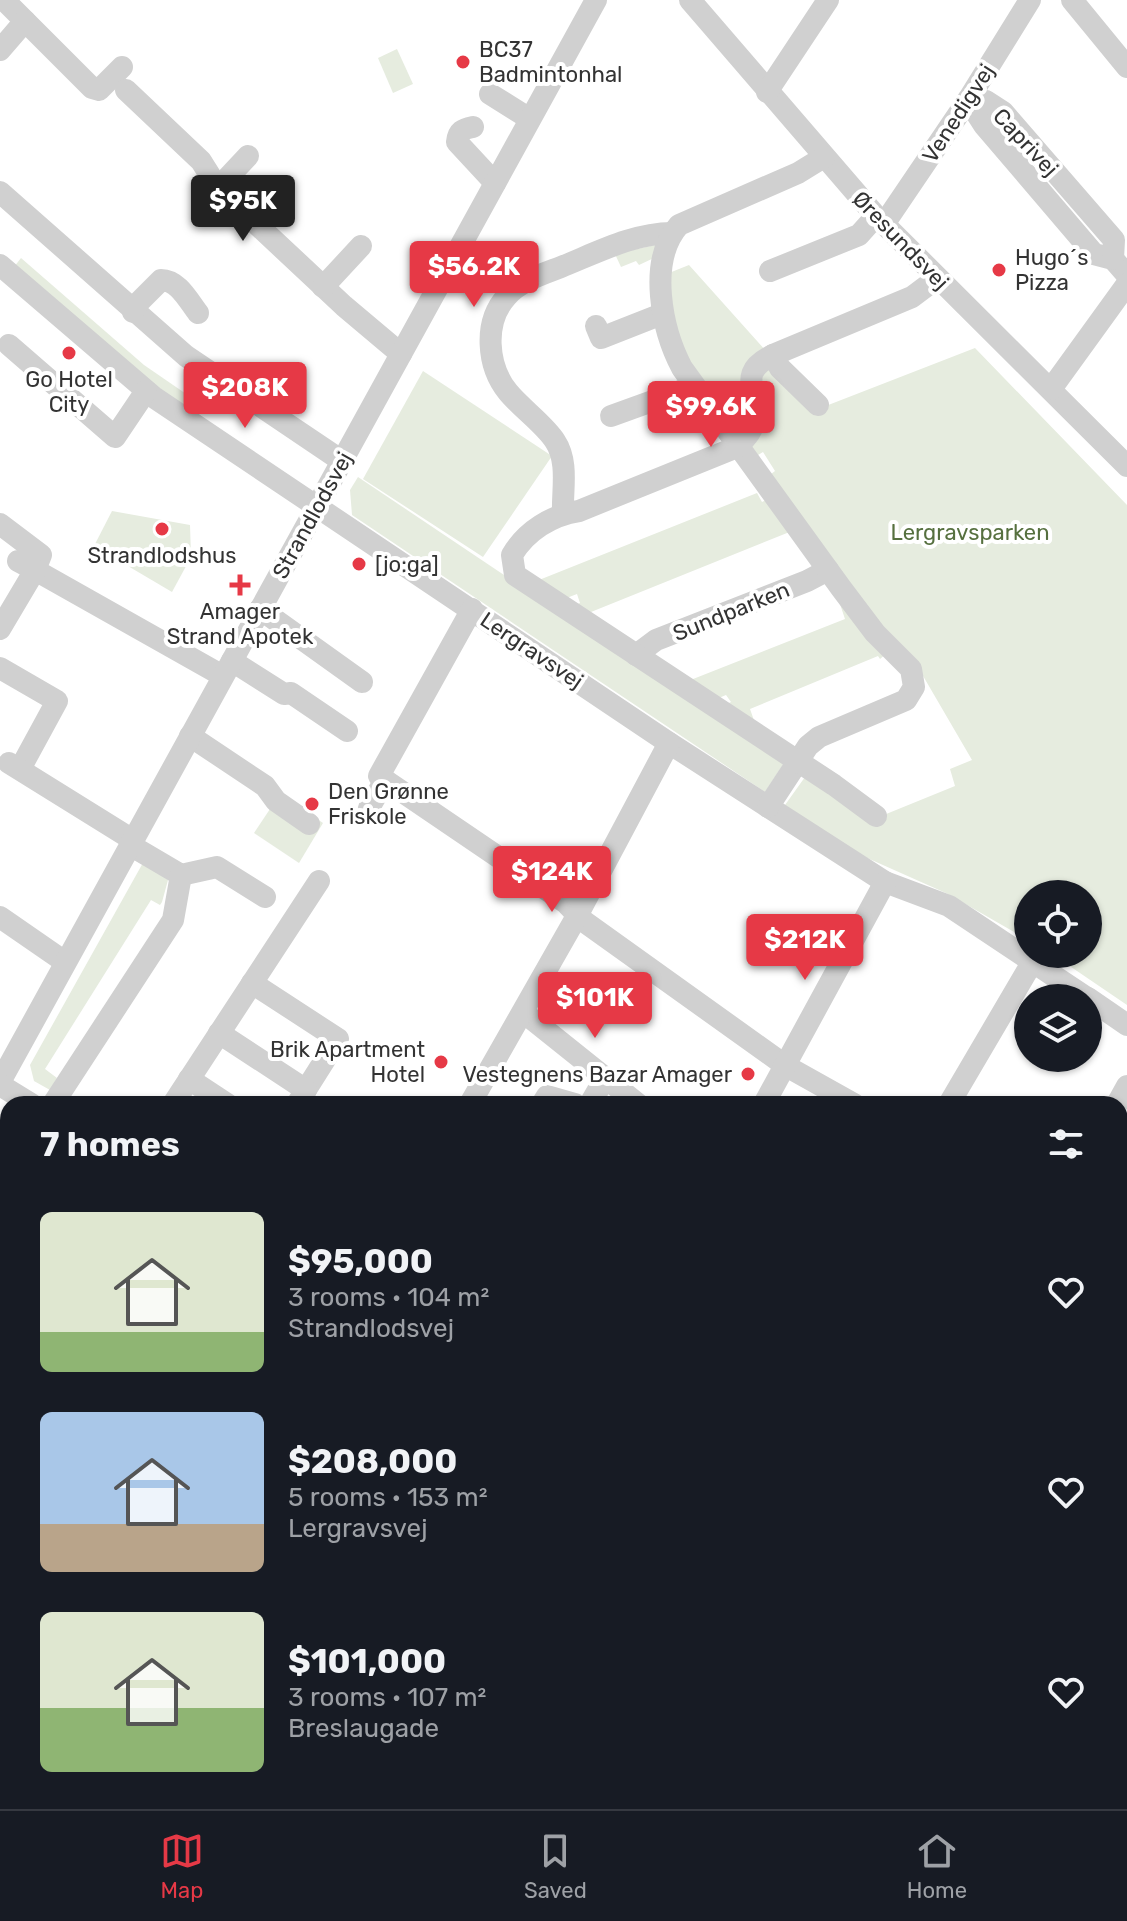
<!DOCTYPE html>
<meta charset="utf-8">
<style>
body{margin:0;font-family:Rubik,sans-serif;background:#20242c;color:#f1f3f6;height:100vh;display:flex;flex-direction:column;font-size:30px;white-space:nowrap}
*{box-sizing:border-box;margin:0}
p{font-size:26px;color:#9ea1a6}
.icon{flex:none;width:44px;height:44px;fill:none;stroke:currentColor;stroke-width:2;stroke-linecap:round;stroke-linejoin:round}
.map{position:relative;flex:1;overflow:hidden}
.details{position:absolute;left:0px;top:1096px;width:1128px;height:714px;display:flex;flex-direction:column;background:#171b24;border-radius:24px 24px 0 0;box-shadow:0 2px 6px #0004}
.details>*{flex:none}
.fabs{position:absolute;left:1014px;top:880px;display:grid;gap:16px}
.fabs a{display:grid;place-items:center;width:88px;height:88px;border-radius:50%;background:#171b24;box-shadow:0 2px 6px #0004;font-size:40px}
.price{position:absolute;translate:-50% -68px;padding:0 18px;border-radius:8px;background:#e63946;color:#fff;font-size:26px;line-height:52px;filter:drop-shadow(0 2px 4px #0008)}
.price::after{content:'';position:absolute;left:50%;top:48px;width:24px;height:18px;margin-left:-12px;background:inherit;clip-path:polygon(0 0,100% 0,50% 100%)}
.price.current{background:#222;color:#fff}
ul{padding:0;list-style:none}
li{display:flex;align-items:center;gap:24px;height:200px;padding:0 40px}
li span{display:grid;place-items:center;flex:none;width:224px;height:160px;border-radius:12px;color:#555}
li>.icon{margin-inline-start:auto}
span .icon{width:96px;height:96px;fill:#fffc;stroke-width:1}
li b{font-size:34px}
h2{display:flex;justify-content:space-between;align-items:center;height:96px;padding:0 40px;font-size:34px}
.tabs{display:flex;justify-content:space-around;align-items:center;height:112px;border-top:2px solid #363941;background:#171b24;font-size:22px;color:#9ea1a6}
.tabs a{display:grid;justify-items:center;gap:4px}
.tabs .current{color:#e63946}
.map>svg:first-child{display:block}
.green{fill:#e6ecdf}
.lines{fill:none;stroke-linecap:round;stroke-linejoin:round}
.minor{stroke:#d0d0d0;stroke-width:22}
.poi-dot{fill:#e63946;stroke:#fff;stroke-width:3}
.labels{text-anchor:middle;stroke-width:8;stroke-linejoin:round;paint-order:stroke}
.poi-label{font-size:22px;fill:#333;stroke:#fff;text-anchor:start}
.street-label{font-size:22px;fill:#333;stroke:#fff}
.park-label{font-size:22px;fill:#56703f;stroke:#fff}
</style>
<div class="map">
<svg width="1127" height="1809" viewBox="0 0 1127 1809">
<rect width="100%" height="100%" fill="#fff"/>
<g class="green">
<polygon points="397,49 413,84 393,93 378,58"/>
<polygon points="655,245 656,257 639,265 636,261 621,267 615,254"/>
<polygon points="21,258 144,365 192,398 184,409 14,267"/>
<polygon points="689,265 818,409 975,348 1127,505 1127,1005 1052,954 1088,954 1088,894 1028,894 1028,940 948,894 856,853 785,805 805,777 869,821 955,786 950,769 972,760 919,669 872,619 767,477 775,471 763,452 753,458 670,332 669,273"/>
<polygon points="423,371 552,456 483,557 363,479"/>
<polygon points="358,477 784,763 765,792 352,515 350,490"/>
<polygon points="757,493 762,502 768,499 792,531 591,612 573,606 580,603 577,594 564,599 539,580"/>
<polygon points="112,511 190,525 191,557 172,592 94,546"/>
<polygon points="839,601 886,654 880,659 878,656 750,709 756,726 723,706 731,702 726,695 714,700 688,681 845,619"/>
<polygon points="280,794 323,823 299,863 254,833"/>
<polygon points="144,861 168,880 162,902 160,905 151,900 45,1069 57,1078 50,1090 34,1081 30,1065"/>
</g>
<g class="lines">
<g class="minor">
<polyline points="4,0 92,88 99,90 122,67"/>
<polyline points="690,0 876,216 1127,466"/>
<polyline points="1072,0 1127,67"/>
<polyline points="0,50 25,21"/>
<polyline points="126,90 201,161 218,188 344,306 401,354"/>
<polyline points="767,92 828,0"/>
<polyline points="490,94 530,119"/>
<polyline points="968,100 984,125 1094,254 1113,259 1127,275"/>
<polyline points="968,100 986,101 1003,112 1114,240 1113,259"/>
<path d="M 473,127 C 463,129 458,131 457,142 L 495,183"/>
<polyline points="218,188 248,156"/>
<polyline points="0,192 186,356 342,461"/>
<polyline points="884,224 968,100 1030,0"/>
<polyline points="0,265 155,398 669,743 885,882 949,906 1087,998"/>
<polyline points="770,271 859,235 876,216"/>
<polyline points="323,287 361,246"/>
<path d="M 133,312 L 138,303 L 161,280 C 178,280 188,300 198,313"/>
<polyline points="596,326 601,338 662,314"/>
<polyline points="9,345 115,437 146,391"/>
<polyline points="773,355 780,368 818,405"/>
<polyline points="1051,389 1127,284"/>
<polyline points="611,416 694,386"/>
<path d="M 563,513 C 562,490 569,462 555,441 C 545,425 521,408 508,392 C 487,366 483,322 507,296 C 520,281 543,274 561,267 C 596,253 634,233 672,233"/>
<polyline points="0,524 41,555 35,570 223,676"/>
<polyline points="260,609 362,682"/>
<polyline points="472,609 379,776 566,903 582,920 786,1066 854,1104"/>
<polyline points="0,629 35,570 18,561"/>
<polyline points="636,655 656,640 807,581 828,570"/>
<polyline points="232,661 284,694 291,693 347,731"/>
<polyline points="0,668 57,701 20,769"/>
<polyline points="190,736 265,786 276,801 309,824"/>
<polyline points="9,763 133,840"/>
<path d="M 768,807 L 808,746 L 819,737 L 906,700 L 914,687 L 911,669 L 875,633 L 841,588 L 682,368 C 662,330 647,261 679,225 L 798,173 L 824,157"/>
<polyline points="369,808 385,780"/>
<path d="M 876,816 L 834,785 L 515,575 L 512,555 C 526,531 552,515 579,511 L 737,447 C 746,438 755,429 755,415 C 756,387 738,372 773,355 L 912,297 L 936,279"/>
<polyline points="130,845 181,875 217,867 265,897"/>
<polyline points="0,917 65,962"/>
<polyline points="252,983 338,1039 297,1104"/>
<polyline points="1088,998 1127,1025"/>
<polyline points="523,1012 638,1104"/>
<polyline points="219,1033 306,1090"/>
<polyline points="189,1079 227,1104"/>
<polyline points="0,1082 596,0"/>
<polyline points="0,1085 31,1104"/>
<polyline points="53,1104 173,920 181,875"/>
<polyline points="173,1104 319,881"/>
<polyline points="470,1104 577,916 669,743"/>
<polyline points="542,1104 547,1096 575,1104"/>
<polyline points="590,1104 605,1078"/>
<polyline points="764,1104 885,882"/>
<polyline points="949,1104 1033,961"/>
<polyline points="1117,1104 1127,1086"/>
<polyline points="1120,1308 1127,1312"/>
<polyline points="1120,1353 1127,1340"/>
<polyline points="0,1421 8,1425"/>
<polyline points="1120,1554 1127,1558"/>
<polyline points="1120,1620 1127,1608"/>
<polyline points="0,1691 8,1696"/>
<polyline points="174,1802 185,1809"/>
<polyline points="67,1809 71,1802"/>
<polyline points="114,1809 118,1802"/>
<polyline points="356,1809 360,1802"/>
<polyline points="552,1809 556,1802"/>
<polyline points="719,1809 723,1802"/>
<polyline points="862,1809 866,1802"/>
<polyline points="1012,1809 1016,1802"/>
</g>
</g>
<g class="poi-dot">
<circle cx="463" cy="62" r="8"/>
<circle cx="999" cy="270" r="8"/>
<circle cx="69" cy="353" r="8"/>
<circle cx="162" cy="529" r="8"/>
<circle cx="359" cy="564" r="8"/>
<path d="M236 573h8v8h8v8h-8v8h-8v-8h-8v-8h8z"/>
<circle cx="312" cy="804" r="8"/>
<circle cx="441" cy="1062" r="8"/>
<circle cx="748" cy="1074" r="8"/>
</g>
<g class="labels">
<g class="poi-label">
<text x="479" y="57">BC37<tspan x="479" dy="25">Badmintonhal</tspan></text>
<text x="1015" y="265">Hugo´s<tspan x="1015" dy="25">Pizza</tspan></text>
<text x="69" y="387" text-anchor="middle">Go Hotel<tspan x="69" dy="25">City</tspan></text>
<text x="162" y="563" text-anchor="middle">Strandlodshus</text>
<text x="375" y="572">[jo:ga]</text>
<text x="240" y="619" text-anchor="middle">Amager<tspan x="240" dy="25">Strand Apotek</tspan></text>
<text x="328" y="799">Den Grønne<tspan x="328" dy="25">Friskole</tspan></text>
<text x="425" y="1057" text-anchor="end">Brik Apartment<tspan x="425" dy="25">Hotel</tspan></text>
<text x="732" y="1082" text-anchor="end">Vestegnens Bazar Amager</text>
</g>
<g class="street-label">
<text transform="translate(958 113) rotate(-57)" y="8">Venedigvej</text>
<text transform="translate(1026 142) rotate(47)" y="8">Caprivej</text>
<text transform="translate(901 240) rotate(46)" y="8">Øresundsvej</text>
<text transform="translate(312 515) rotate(-61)" y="8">Strandlodsvej</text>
<text transform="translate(731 611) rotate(-22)" y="8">Sundparken</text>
<text transform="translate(532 650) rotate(34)" y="8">Lergravsvej</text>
</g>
<g class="park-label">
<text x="970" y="540">Lergravsparken</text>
</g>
</g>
</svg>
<div class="fabs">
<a><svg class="icon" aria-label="locate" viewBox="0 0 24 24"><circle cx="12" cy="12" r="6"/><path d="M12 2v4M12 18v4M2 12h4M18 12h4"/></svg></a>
<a><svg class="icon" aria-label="layers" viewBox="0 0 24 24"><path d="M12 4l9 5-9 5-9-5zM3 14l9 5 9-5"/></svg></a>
</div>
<b class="price current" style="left:243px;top:243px">$95K</b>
<b class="price" style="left:474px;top:309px">$56.2K</b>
<b class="price" style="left:245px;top:430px">$208K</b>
<b class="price" style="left:711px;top:449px">$99.6K</b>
<b class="price" style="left:552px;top:914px">$124K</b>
<b class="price" style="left:805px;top:982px">$212K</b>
<b class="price" style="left:595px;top:1040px">$101K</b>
<section class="details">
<h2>7 homes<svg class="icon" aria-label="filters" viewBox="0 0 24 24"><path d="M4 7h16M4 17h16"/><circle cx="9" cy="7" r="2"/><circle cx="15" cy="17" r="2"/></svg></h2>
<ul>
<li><span style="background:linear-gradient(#dfe7d0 75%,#8fb573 0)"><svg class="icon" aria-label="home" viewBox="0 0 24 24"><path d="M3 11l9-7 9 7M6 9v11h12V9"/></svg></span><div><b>$95,000</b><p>3 rooms · 104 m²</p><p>Strandlodsvej</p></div><svg class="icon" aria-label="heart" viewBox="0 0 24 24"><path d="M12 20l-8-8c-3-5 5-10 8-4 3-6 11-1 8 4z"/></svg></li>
<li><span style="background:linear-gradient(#a9c7e8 70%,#b9a48a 0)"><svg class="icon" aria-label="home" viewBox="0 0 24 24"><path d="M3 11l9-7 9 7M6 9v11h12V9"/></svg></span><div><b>$208,000</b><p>5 rooms · 153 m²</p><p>Lergravsvej</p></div><svg class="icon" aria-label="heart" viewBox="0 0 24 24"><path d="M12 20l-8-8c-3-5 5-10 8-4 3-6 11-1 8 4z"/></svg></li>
<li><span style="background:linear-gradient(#dfe7d0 60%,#8fb573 0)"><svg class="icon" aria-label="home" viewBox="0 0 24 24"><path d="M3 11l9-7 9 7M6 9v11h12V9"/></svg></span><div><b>$101,000</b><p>3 rooms · 107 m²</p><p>Breslaugade</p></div><svg class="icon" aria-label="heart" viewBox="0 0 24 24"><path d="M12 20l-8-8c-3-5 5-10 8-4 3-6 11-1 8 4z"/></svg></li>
</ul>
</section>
</div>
<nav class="tabs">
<a class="current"><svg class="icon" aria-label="map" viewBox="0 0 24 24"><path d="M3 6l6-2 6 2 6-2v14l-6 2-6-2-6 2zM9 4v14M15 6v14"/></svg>Map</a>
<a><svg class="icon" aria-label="saved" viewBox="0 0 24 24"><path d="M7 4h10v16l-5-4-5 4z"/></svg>Saved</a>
<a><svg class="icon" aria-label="home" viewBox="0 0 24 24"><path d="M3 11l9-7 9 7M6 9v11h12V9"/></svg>Home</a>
</nav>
